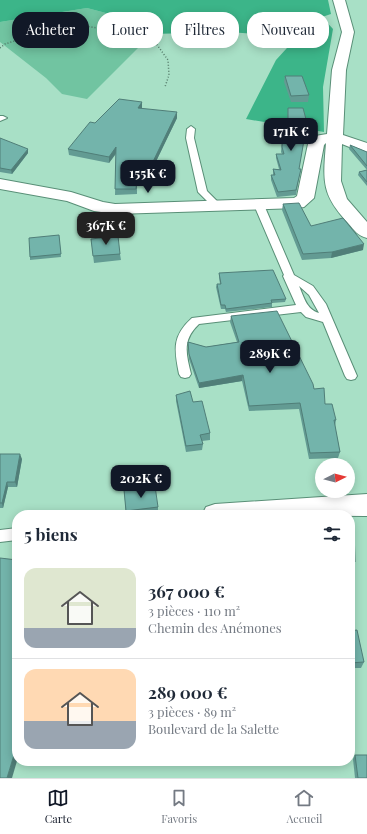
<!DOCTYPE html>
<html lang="fr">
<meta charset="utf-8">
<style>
body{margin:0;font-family:"Playfair Display",serif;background:#f6f6f7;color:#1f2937;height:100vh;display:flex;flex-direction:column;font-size:15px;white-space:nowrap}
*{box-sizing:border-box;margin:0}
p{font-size:13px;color:#747a83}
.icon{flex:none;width:22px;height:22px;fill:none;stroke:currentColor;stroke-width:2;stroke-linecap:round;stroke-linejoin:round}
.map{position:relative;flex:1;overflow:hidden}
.panel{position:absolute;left:12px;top:510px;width:343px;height:256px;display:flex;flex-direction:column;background:#fff;border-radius:16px;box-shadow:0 2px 10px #0003}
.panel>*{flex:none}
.guide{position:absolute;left:12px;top:12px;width:343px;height:36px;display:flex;gap:8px}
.needle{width:26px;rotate:84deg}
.controls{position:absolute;left:315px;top:458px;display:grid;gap:8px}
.controls a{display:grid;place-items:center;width:40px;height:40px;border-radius:50%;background:#fff;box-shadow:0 2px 10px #0003;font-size:20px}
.price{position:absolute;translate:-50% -34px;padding:0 9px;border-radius:8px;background:#111827;color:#fff;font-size:13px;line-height:26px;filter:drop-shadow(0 1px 2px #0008)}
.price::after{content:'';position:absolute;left:50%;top:24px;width:12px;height:9px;margin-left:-6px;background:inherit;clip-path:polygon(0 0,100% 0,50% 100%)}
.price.on{background:#222;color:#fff}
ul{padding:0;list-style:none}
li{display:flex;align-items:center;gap:12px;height:100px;padding:0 12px}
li+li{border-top:1px solid #e0e1e3}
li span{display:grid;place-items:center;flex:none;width:112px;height:80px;border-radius:12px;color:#555}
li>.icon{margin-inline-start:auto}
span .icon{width:48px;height:48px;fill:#fffc;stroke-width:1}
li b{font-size:17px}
h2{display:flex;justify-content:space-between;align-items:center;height:48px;padding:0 12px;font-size:17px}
.chip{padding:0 14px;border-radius:16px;background:#fff;box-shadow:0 2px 10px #0003;font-size:14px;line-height:36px}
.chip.on{background:#111827;color:#fff}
.dock{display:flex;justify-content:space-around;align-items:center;height:56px;border-top:1px solid #e0e1e3;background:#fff;font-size:11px;color:#747a83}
.dock a{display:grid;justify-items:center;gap:2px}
.dock .on{color:#111827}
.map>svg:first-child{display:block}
.green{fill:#71c4a1}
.forest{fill:#3cb589}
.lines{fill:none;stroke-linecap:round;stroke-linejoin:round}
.service-casing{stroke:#598f77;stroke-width:2}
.minor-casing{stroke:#598f77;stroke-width:2}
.path{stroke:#537968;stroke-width:1.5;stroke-dasharray:1 2;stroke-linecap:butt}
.service{fill:#fff;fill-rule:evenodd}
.minor{fill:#fff;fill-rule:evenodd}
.wall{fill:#639b93}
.shaded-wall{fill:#507e78}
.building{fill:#73b4ab;stroke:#507e78}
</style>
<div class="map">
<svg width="367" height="778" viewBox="0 0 367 778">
<rect width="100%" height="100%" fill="#a8e0c6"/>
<polygon class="green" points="87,8 121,17 152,34 87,99 62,94 46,78 0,42 0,22"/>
<polygon class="forest" points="0,0 328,0 331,14 322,17 333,29 323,87 324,132 246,119 276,60 297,37 229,32 152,34 121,17 87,8 0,22"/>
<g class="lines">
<g class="service-casing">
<g id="service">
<polygon points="0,116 3,116 7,118 0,121"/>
<polygon points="191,126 195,129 194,138 207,191 222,206 220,208 214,208 198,192 186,138 187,129"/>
<path d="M 259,202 L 264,205 L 294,275 L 313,286 L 326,304 L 357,376 L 355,379 L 351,380 L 347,379 L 345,376 L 323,322 L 306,317 L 301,312 L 199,324 C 182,340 186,353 191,374 L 189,377 L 185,378 L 181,377 L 179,374 C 174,349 172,336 192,318 L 296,305 L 283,276 L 284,275 L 254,205 ZM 299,286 L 309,295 L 319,313 C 306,309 304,297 299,286 Z"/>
<polygon points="17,528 17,540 0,542 0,530"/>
</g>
</g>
<g class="minor-casing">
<g id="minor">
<path d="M 333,0 L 345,0 L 354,32 L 346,70 L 343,135 L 367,143 L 367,154 L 342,144 L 341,181 L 347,199 L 367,222 L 367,238 C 358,236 354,230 348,223 C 321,194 323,181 326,143 L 324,145 L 314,198 L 304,207 L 298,208 L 115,214 L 94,211 L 67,201 L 0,189 L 0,179 L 71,192 L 103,202 L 115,204 L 294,198 L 297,196 L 308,144 L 315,136 L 327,134 L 332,70 L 342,32 Z"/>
<polygon points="367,494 367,516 202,515 206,507 215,504"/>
</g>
</g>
<polyline class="path" points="0,48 5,44 65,25 78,25 137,34 148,37 155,42 168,60 169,75 165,87"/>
<use href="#service" class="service"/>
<use href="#minor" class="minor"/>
</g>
<g class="wall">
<polygon points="285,76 309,95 308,102 291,102 284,82"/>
<polygon points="142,102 142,109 177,118 147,180 147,185 137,186 137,194 115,195 116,154 109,163 69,155 68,149 95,123"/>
<polygon points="288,108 300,173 296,195 277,197 271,180 271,175 273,175 273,169 279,169 276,158 276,154 282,154 281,152 283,127 287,127"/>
<polygon points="0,138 28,153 12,174 0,172"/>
<polygon points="350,145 367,152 367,186 358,175 359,172 367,170 349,149"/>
<polygon points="283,204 311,226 363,250 331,258 302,260 282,210"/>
<polygon points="59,235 61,257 30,260 30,257"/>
<polygon points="91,239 120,254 121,260 94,263"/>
<polygon points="219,273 286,299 285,302 272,303 272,307 226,312 225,309 221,309 216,287 217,284 220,284 219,277"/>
<polygon points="231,316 314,389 336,420 335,426 340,452 338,458 309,459 299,409 249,411 242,381 199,388 189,359 188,342 206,347 237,342 230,322"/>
<polygon points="176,395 193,402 210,433 210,440 202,441 203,444 202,450 186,452 176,401"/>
<polygon points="0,454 22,459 17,487 8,487 3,508 0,508"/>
<polygon points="124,490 158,507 158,510 126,514"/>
<polygon points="350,528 355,562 354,567 350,566"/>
<polygon points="350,631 364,662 361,668 350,668"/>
<polygon points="355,755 367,778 355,778 353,759"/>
</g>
<g class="shaded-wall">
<polygon points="142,102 142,108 138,114 138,108"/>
<polygon points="177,112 177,118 147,180 147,185 147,174"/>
<polygon points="116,147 116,153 109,163 109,157"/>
<polygon points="28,149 28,153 12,174 11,170"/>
<polygon points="364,244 363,250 331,258 332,252"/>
<polygon points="243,375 242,381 199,388 199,383"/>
<polygon points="20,454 22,459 17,487 15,482"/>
<polygon points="7,482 8,487 3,508 2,503"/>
<polygon points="17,745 17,761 12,778 7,778"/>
</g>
<g class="building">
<polygon points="285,76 302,76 309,95 291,96"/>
<polygon points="119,99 142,102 138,108 177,112 147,174 146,180 137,180 136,189 115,189 116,147 109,157 68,149 90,122 95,123"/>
<polygon points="288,108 303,108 307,123 299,169 301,169 296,190 278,192 271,175 275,175 273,169 281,170 276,154 284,154 282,147 283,127 288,127"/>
<polygon points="0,138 28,149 11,170 0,168"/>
<polygon points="350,145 367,152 367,166"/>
<polygon points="367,170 367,182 359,172"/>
<polygon points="299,203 311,226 343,218 364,244 332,252 303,254 283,204"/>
<polygon points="59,235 61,254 30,257 29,238"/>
<polygon points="118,236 120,254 93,256 91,239"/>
<polygon points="273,270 286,299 271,300 272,303 226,309 225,305 221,305 217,284 221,284 219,273"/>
<polygon points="277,311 313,384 314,389 324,388 325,404 332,404 336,420 334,420 340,452 310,453 300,403 249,406 243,375 199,383 189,354 188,342 206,347 239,342 231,316"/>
<polygon points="190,391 193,402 202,401 210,433 200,435 203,444 186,446 176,395"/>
<polygon points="0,454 20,454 15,482 7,482 2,503 0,503"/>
<polygon points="155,486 158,507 126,511 124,490"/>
<polygon points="350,528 354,528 355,562 350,561"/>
<polygon points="0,558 17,560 17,745 7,778 0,778"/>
<polygon points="357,630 364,662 350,663 350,631"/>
<polygon points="355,755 367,755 367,778 358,778"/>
</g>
</svg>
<div class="controls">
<a><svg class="needle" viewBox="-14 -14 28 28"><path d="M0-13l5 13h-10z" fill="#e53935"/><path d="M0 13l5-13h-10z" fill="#747a83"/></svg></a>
</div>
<b class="price" style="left:291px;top:152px">171K €</b>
<b class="price" style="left:148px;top:194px">155K €</b>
<b class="price on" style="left:106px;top:246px">367K €</b>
<b class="price" style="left:270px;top:374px">289K €</b>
<b class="price" style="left:141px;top:499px">202K €</b>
<div class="guide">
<a class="chip on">Acheter</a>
<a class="chip">Louer</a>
<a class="chip">Filtres</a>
<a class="chip">Nouveau</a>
</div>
<section class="panel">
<h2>5 biens<svg class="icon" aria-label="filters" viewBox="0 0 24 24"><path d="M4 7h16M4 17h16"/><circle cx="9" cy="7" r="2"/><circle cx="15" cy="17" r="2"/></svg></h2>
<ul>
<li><span style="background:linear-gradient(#dfe7d0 75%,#9aa5b1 0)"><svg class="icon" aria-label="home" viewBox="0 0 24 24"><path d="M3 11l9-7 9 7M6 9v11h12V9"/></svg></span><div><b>367 000 €</b><p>3 pièces · 110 m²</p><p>Chemin des Anémones</p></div></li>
<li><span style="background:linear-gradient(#ffd9b3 65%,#9aa5b1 0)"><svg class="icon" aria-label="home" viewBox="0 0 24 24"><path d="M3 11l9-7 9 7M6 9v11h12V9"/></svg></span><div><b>289 000 €</b><p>3 pièces · 89 m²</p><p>Boulevard de la Salette</p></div></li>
</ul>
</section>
</div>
<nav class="dock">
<a class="on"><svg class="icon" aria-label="map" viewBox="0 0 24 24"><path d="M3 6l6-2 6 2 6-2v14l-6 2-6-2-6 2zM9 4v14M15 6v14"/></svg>Carte</a>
<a><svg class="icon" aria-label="saved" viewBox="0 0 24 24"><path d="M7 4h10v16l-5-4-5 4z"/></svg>Favoris</a>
<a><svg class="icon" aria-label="home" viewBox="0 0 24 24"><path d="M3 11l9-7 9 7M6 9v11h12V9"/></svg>Accueil</a>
</nav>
